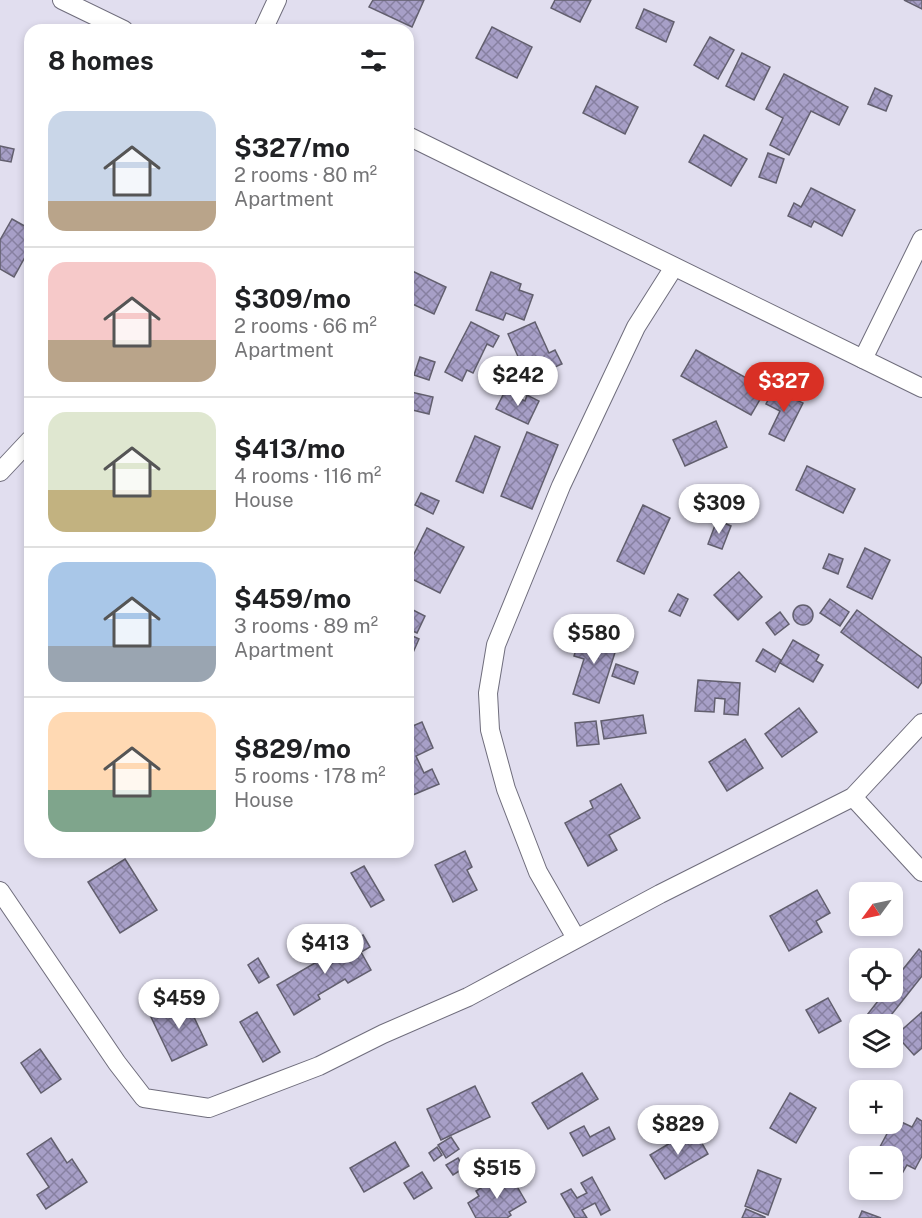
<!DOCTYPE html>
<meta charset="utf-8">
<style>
body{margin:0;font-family:"Public Sans",sans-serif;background:#f2f2f2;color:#202124;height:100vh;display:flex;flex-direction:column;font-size:22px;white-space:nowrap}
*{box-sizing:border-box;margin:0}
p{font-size:20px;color:#757577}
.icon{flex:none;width:33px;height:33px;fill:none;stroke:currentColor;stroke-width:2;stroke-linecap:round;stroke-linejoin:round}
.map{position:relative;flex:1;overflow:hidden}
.sheet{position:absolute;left:24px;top:24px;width:390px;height:834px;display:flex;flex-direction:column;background:#fff;border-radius:18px;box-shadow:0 3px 9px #0003}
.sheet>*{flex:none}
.needle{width:39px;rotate:237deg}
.fabs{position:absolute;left:849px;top:882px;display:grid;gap:12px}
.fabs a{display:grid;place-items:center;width:54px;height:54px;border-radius:12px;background:#fff;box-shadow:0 3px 9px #0003;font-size:30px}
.price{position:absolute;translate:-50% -51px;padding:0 14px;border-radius:21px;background:#fff;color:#222;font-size:20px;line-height:39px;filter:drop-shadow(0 2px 3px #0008)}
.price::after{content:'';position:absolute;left:50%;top:36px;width:18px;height:14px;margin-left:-9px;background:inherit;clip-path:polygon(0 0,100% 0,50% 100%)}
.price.active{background:#d93025;color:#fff}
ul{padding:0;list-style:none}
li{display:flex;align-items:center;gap:18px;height:150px;padding:0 24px}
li+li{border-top:2px solid #e0e0e0}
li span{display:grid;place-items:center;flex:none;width:168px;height:120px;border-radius:18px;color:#555}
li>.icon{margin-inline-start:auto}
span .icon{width:72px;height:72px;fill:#fffc;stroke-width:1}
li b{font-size:26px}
h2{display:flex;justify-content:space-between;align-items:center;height:72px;padding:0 24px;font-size:26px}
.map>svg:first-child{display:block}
.building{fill:url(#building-cross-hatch);stroke:#625f6e;stroke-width:1.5}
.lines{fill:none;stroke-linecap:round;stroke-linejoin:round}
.street-casing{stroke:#6f6d7c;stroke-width:20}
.street{stroke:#fff;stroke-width:18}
</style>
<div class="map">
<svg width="922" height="1218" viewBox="0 0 922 1218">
<defs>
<pattern id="building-cross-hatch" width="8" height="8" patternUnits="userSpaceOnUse" patternTransform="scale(1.5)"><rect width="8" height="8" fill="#a79fc7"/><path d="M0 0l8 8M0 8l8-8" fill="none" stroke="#8780a1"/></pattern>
</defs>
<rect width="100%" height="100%" fill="#e1deef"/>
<g class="building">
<polygon points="373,0 424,0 412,27 369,7"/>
<polygon points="555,0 591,0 580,22 551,8"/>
<polygon points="904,0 922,0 922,9"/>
<polygon points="644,9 674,22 666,42 636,28"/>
<polygon points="492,27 532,47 517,78 476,58"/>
<polygon points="710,37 734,50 718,79 694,65"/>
<polygon points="742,53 770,67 754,100 726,86"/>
<polygon points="784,74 848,107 839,125 811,111 789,155 770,145 783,118 766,109"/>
<polygon points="596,86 638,107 625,134 583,113"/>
<polygon points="875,88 892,96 886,111 868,104"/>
<polygon points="704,135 747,159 731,186 689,162"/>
<polygon points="0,146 14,149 11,162 0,160"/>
<polygon points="768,153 784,159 776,183 759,177"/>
<polygon points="811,188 855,210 842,236 814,221 811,227 788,216 794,203 801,207"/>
<polygon points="12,219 30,229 30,241 27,246 30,248 14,277 0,269 0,240"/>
<polygon points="408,269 446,287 434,314 408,302"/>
<polygon points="491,272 521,284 519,290 533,295 524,320 506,313 503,320 476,310"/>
<polygon points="471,322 499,336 493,347 487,344 473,373 467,370 462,381 445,372"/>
<polygon points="535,322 549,353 555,350 562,364 528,379 508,334"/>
<polygon points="696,350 766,389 751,415 681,376"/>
<polygon points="420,357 435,362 429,380 414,375"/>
<polygon points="774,389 803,403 784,441 769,434 780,411 766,404"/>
<polygon points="505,391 525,401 527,395 539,401 528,424 496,409"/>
<polygon points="411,392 433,397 429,414 408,409"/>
<polygon points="716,421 727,447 685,466 673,440"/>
<polygon points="527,432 558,445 532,509 501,496"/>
<polygon points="475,436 500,447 483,493 456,481"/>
<polygon points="807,466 855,489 843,513 796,490"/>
<polygon points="421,493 439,501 433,514 415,505"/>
<polygon points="734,494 748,500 741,516 728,510"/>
<polygon points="643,505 670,518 644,574 617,561"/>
<polygon points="717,520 731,526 722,549 708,544"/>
<polygon points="427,528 464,547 440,593 408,577 408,566"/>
<polygon points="865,548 890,560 872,599 847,587"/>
<polygon points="829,554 843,559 838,574 823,568"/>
<polygon points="739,572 762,597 738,620 714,595"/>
<polygon points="678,594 688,599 680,616 669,611"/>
<polygon points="830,599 849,612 840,626 820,613"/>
<circle cx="803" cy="615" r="10"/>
<polygon points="413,610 425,616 417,633 408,629 408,620"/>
<polygon points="857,610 922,658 922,682 918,688 841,632"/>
<polygon points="780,612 789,624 775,635 766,623"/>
<polygon points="582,631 618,643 599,703 573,694 584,659 574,656"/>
<polygon points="408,634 419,639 408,664"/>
<polygon points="793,640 819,655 816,661 823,665 813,682 780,663"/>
<polygon points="763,649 781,660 775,672 756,661"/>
<polygon points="616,664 638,672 634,684 612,676"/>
<polygon points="698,680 740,683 738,715 724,714 725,699 715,698 714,712 695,711"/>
<polygon points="799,708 817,732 782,757 765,734"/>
<polygon points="643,715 646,733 604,739 601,721"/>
<polygon points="596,721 599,744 577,746 575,723"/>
<polygon points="422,722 433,748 416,756 424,773 432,769 439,784 408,797 408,728"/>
<polygon points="745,739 763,768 727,791 709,762"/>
<polygon points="621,784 640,818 609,835 617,850 588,866 565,823 593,808 590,801"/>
<polygon points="465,851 472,867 467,870 477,890 453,902 435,865"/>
<polygon points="125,859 157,910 120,933 88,882"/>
<polygon points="364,866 384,900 371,907 351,873"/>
<polygon points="817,890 830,913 816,921 822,932 789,951 770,916"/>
<polygon points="363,935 370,947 361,952 371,970 348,983 345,979 318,995 320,999 294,1015 277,985"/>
<polygon points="919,949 922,952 922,976 884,1024 860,1024 885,992 892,992 892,983"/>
<polygon points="258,958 269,977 259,983 248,965"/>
<polygon points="185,998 207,1045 172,1061 150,1015"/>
<polygon points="828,998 841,1021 819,1033 806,1010"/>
<polygon points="257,1012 280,1052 263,1062 240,1022"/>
<polygon points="922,1012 922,1048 914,1055 896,1035"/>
<polygon points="40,1049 61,1079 41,1093 21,1063"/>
<polygon points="582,1073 598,1099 548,1129 532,1103"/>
<polygon points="475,1086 490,1117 441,1140 427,1109"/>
<polygon points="790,1093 816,1108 796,1143 770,1128"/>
<polygon points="917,1118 922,1121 922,1156 915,1169 907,1165 895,1186 892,1184 892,1156 875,1156 895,1119 912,1127"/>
<polygon points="584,1126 590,1137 609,1127 615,1139 583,1156 570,1133"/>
<polygon points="698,1136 708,1154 665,1179 650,1155 675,1140 679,1147"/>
<polygon points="451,1137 459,1149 446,1158 438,1145"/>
<polygon points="51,1138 67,1163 72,1159 87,1182 46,1209 37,1195 49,1187 27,1154"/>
<polygon points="395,1142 409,1166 364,1192 350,1168"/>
<polygon points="437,1147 442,1155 434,1161 429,1153"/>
<polygon points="458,1158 464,1168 453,1175 446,1165"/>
<polygon points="758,1170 781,1179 768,1215 745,1206"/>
<polygon points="422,1172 432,1188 414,1199 404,1183"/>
<polygon points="511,1176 526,1202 509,1212 511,1215 507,1218 476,1218 468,1203 479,1196 476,1191 498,1177 500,1182"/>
<polygon points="592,1177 610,1210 601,1215 595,1203 582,1210 587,1218 575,1218 561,1194 571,1189 577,1198 587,1193 581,1183"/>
<polygon points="746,1209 765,1217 765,1218 742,1218"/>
<polygon points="862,1211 881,1218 859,1218"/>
</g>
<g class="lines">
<g class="street-casing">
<g id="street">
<polyline points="62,0 124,30"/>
<polyline points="263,30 277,0"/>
<polyline points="408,136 922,388"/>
<polyline points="863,359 922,239"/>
<polyline points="0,472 30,440"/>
<polyline points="853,797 922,872"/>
<polyline points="0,891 117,1063 144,1098 209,1108 319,1066 383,1034 468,997 660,894 853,797 922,723"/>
<polyline points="576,938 538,872 506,789 490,730 488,693 496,645 561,486 636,327 674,267"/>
</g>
</g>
<use href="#street" class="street"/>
</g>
</svg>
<div class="fabs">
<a><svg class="needle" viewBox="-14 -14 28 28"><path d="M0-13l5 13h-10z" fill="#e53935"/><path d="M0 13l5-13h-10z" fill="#757577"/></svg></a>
<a><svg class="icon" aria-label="locate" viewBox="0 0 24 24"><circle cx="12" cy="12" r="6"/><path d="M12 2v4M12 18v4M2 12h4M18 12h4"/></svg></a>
<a><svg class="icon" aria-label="layers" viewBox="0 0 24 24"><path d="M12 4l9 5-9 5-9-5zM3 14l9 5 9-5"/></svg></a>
<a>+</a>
<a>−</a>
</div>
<b class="price" style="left:518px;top:407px">$242</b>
<b class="price active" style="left:784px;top:413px">$327</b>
<b class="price" style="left:719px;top:535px">$309</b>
<b class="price" style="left:594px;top:665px">$580</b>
<b class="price" style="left:325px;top:975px">$413</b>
<b class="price" style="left:179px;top:1030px">$459</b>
<b class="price" style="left:678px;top:1156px">$829</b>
<b class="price" style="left:497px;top:1200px">$515</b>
<section class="sheet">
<h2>8 homes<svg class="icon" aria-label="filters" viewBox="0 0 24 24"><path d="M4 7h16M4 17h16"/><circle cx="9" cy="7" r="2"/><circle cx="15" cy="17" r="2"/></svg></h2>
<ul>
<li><span style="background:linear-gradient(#c9d6e8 75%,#b9a48a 0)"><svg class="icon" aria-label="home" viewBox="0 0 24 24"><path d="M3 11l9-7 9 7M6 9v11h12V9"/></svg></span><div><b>$327/mo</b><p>2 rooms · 80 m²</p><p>Apartment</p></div></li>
<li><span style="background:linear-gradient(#f6c9c9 65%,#b9a48a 0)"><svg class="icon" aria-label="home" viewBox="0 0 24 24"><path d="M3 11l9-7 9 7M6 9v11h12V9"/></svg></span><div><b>$309/mo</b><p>2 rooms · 66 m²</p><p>Apartment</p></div></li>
<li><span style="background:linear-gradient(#dfe7d0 65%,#c2b280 0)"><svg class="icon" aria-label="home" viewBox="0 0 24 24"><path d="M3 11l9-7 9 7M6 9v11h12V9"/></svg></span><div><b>$413/mo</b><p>4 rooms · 116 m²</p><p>House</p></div></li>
<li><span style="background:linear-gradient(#a9c7e8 70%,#9aa5b1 0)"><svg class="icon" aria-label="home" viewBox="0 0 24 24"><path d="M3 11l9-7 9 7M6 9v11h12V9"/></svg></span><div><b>$459/mo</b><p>3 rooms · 89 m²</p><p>Apartment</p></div></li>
<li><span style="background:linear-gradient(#ffd9b3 65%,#7fa58c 0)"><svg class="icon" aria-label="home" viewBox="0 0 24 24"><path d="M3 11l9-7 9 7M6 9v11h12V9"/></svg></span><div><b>$829/mo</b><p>5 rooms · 178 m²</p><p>House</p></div></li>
</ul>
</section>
</div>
